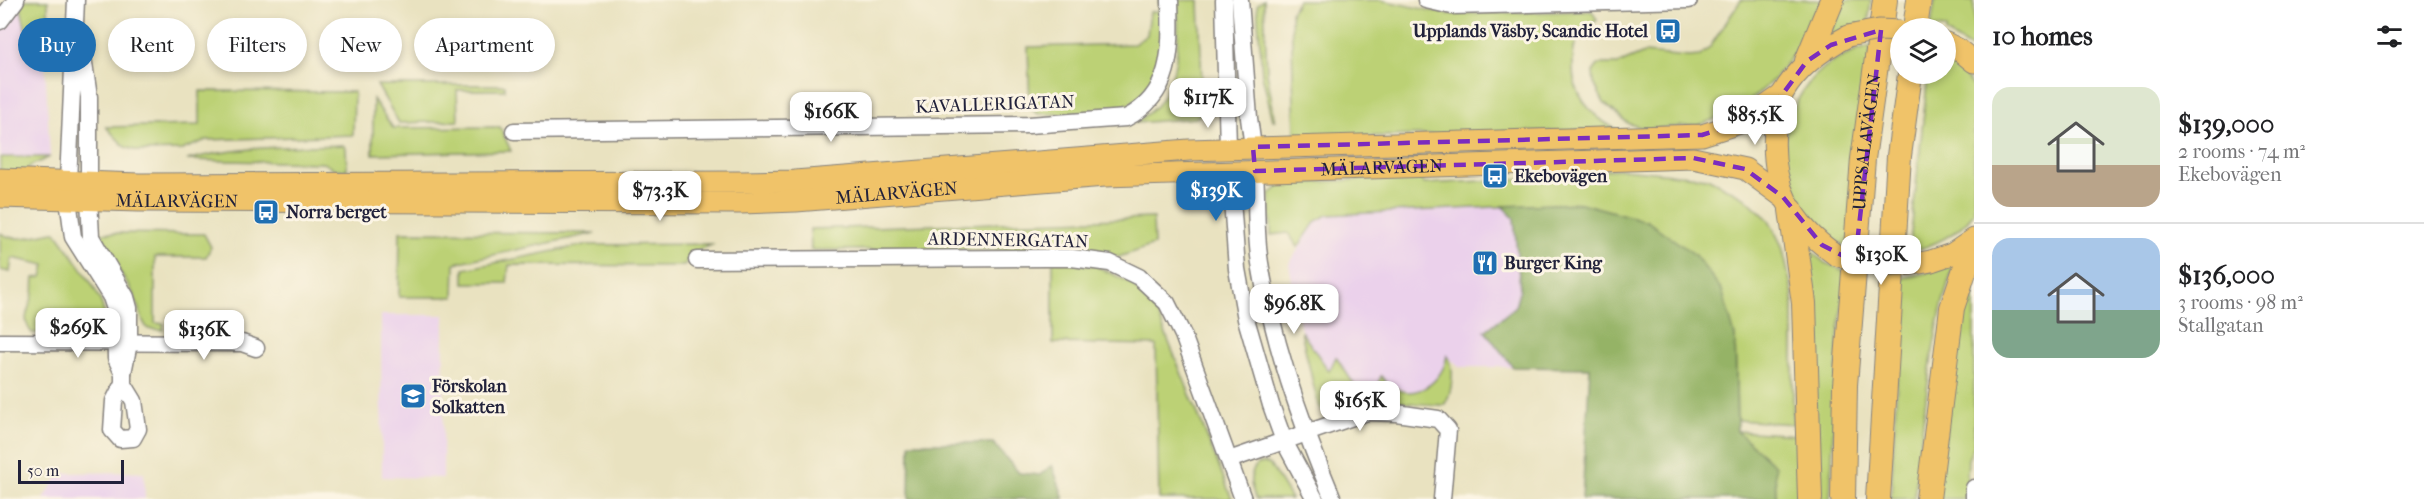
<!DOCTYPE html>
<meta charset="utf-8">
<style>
body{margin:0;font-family:"IM FELL French Canon",serif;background:#f6f6f6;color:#202124;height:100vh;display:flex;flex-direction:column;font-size:22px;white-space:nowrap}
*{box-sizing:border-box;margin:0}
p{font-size:20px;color:#757577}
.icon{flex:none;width:33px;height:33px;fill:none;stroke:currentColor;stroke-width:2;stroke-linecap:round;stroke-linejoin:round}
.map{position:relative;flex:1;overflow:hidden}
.side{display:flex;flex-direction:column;background:#fff;width:450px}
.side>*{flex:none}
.guide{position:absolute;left:18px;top:18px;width:570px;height:54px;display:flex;gap:12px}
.tools{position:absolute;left:1890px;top:18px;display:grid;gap:12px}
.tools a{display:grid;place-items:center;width:66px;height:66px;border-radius:50%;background:#fff;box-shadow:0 3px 9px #0003;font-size:30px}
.scale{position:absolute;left:18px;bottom:15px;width:106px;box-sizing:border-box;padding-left:6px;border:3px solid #22223b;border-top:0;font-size:16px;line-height:21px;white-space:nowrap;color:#22223b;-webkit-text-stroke:4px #fcf5e5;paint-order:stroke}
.price{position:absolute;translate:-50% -51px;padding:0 14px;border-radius:12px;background:#fff;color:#222;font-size:20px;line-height:39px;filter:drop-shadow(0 2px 3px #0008)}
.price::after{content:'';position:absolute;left:50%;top:36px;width:18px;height:14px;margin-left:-9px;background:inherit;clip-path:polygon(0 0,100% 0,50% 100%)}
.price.on{background:#1f6fb2;color:#fff}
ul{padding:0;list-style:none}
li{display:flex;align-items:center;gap:18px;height:150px;padding:0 18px}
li+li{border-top:2px solid #e0e0e0}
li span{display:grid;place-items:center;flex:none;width:168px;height:120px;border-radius:18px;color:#555}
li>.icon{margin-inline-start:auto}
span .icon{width:72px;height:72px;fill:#fffc;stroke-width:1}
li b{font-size:26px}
h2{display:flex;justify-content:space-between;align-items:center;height:72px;padding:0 18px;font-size:26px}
.tag{padding:0 21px;border-radius:27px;background:#fff;box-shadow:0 3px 9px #0003;font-size:21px;line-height:54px}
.tag.on{background:#1f6fb2;color:#fff}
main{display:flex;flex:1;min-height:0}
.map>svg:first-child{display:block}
.built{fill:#ebd1eb}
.green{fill:#bcd175;stroke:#6f7a58;stroke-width:1.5}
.forest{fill:#95b366;stroke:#5c6a50;stroke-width:1.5}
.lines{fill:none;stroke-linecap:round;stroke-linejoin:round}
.minor-casing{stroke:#86827e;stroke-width:19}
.major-casing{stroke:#86827e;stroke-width:23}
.highway-casing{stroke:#86827e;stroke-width:26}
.minor{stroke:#fff;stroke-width:16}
.major{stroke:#f0c369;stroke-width:21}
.highway{stroke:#f0c369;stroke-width:24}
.major-bridge-casing{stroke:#86827e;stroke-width:23;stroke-linecap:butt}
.major-bridge{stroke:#f0c369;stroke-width:21}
.marked{fill:none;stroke:#7b2cbf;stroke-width:4.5;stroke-dasharray:12 8;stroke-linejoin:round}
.labels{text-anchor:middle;stroke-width:6;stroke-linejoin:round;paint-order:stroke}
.poi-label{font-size:18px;font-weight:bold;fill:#22223b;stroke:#fcf5e5;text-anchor:start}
.street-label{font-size:18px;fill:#22223b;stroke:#fcf5e5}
</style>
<main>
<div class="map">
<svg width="1974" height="499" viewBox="0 0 1974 499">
<rect width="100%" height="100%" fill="#fcf5e5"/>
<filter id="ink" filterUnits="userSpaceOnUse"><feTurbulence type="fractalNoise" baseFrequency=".0167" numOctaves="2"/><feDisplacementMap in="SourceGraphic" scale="12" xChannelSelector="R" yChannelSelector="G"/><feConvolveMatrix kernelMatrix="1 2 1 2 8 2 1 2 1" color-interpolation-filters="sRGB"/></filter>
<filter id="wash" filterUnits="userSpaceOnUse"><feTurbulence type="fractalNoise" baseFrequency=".008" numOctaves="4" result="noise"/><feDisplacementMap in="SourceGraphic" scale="24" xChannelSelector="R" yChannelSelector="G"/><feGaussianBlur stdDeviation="1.35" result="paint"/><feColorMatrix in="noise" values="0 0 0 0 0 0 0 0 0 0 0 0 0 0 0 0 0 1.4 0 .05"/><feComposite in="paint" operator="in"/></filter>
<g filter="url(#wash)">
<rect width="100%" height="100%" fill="#e9e2c0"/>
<g class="built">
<polygon points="20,4 28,41 44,41 50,157 0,157 0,32"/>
<polygon points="1502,206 1514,218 1520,289 1515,307 1485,331 1513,367 1459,367 1447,356 1441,374 1432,384 1423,389 1412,392 1403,390 1386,384 1378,390 1383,396 1355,399 1356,392 1335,358 1330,371 1301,331 1289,264 1316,221 1327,215"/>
<polygon points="381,315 444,315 443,478 382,477"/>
<polygon points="144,472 145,499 44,499 60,473"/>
</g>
<g class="green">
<polygon points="23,0 48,0 48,14 54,20 54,40 28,41 20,4"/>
<path d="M 1159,0 L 1164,0 C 1164,15 1166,32 1163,46 C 1162,57 1158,77 1151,86 C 1126,120 1075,114 1038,114 L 1030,108 L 1028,47 L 1134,44 L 1147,35 L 1150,12 L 1159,11 Z"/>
<path d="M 1178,0 L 1199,0 L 1203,112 L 1196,118 L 1135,123 C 1142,117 1151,112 1157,105 C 1181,76 1178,35 1178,0 Z"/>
<polygon points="1264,0 1267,72 1275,120 1273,120 1262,75 1257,5"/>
<path d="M 1298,0 L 1381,0 L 1447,14 L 1592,11 L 1597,20 C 1590,26 1582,33 1577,40 C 1573,47 1573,55 1573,63 C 1571,93 1590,115 1615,129 L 1387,136 L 1295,136 L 1291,12 Z"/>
<polygon points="1741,0 1823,0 1807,36 1774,79 1759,93 1733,112 1699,125 1648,129 1629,124 1604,103 1594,83 1593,72 1599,64 1618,64 1644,53 1689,57 1700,56 1710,47"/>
<polygon points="1842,0 1871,0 1868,25 1828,38"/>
<polygon points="1935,0 1974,0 1974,50 1946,33 1946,28 1931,27"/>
<path d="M 1871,46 L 1850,249 C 1836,241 1821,233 1810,219 C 1772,173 1778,105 1825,67 C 1839,57 1855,51 1871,46 Z"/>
<path d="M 1946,62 L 1964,75 L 1974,87 L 1974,213 C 1957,235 1935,245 1909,252 L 1928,74 L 1946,74 Z"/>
<polygon points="377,85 505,85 505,90 457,90 458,121 399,123"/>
<polygon points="200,91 354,92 353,135 206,140 182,150 138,151 125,147 106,127 200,125"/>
<polygon points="373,99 393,128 500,127 511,151 373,154"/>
<path d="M 343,145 L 346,148 L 347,170 L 335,169 L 323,163 L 187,160 C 237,146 291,147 343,145 Z"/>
<polygon points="0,157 50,157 30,166 22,175 0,174"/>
<polygon points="1624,169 1707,178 1744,197 1769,220 1782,246 1793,295 1793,424 1737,420 1735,336 1581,203 1327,215 1316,221 1298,247 1288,233 1271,235 1270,194 1282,184 1421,176 1423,184 1525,179 1537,172"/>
<polygon points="1153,218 1154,245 1119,257 1087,249 811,250 810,229"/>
<path d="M 56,232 C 70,253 111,301 104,325 L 92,331 L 92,333 L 32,333 C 20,318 30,309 33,294 C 34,289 33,283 34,278 L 42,277 L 45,265 L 12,258 L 10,272 L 0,270 L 0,233 C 19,245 36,233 56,232 Z"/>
<polygon points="400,232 596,233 455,263 454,297 399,297"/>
<path d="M 102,233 L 204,234 L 211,247 L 206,257 L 155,257 L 155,323 L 164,324 L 163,330 L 148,329 C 140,320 139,308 135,298 C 126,276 105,257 102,233 Z"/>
<polygon points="714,244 691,253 684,266 509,265 507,283 464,283 464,269 585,245"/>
<polygon points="1808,248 1825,263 1846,271 1838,339 1830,499 1816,499"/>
<polygon points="1053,261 1096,266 1131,283 1158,315 1232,499 1159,499 1156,345 1053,343"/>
<path d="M 1955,261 C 1929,337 1924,420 1914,499 L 1891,499 L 1902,278 L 1926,273 Z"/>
<polygon points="1974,271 1974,446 1968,459 1966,499 1937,499 1960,311"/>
<path d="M 1301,331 L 1329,371 L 1336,357 L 1354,384 L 1355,399 C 1346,409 1336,411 1322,411 L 1318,405 Z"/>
<path d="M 1447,355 C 1456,367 1452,394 1444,405 C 1425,404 1365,406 1381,376 C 1402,407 1442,389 1447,355 Z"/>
<polygon points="1737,431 1797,435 1799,499 1776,499 1775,466"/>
<path d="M 1265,463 L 1270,465 L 1291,499 L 1256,499 C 1250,485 1248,477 1257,464 Z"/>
</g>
<g class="forest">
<polygon points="1581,203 1647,221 1694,254 1722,290 1735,336 1737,431 1775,466 1776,499 1582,499 1590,368 1513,367 1485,331 1515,307 1520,289 1514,218 1502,206"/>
<polygon points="910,443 993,443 1019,473 1040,475 1052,465 1064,499 909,499"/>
</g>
</g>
<g filter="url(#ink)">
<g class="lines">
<g class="minor-casing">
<g id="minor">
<polyline points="1224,0 1228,148"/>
<polyline points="1240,0 1249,118 1253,147"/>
<polyline points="1426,0 1452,6 1689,0"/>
<polyline points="0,21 16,0"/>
<polyline points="82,50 89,97 89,182"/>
<path d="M 514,131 L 1029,125 L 1126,118 C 1174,94 1171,46 1170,0"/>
<path d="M 1255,171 C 1257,201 1255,233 1260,263 C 1273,344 1301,423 1333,499"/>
<polyline points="1230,172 1237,269 1246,319 1271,405 1284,441 1315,499"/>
<polyline points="68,182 76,0"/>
<polyline points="68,199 73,237 111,297 115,309 116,358 123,373"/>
<polyline points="89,199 91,237 126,297 129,308 129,343 123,373 123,383 134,401 138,429 133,438 120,439 112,430 114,401 123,383"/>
<polyline points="697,260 1046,258 1072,258 1110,263 1139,277 1167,303 1183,335 1243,499"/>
<polyline points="0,342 242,343 256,348"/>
<polyline points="1229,460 1367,412 1396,413 1438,419 1448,430 1442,499"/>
<polyline points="1974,499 1974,488"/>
</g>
</g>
<g class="major-casing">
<g id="major">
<polyline points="1946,43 1958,49 1974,62"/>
<polyline points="0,179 139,184 741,182 795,181 1189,150 1702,135 1743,122 1782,95"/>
<path id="s1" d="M 0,197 L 139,201 L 741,203 L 796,201 L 1105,176 L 1693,158 L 1745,169 L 1783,197"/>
<path d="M 1836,255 C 1791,224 1770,185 1775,129 C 1776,118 1777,103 1783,93 C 1798,67 1821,50 1848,36"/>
<polyline points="1931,261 1952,254 1974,239"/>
</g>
</g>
<g class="highway-casing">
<g id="highway">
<polyline points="1915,28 1919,0"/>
<polyline points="1807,61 1832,0"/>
<polyline points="1791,210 1804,303 1810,499"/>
<path id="s2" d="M 1843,499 L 1845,385 L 1863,159 L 1885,0"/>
<polyline points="1878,499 1899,156 1910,74"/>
<polyline points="1928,499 1952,308 1974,242"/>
</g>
</g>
<use href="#minor" class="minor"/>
<use href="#major" class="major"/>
<use href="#highway" class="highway"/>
<g class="major-bridge-casing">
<g id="major-bridge">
<polyline points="1848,36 1879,30 1900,31"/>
<path d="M 1836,255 C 1869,267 1897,268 1931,261"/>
</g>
</g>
<use href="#major-bridge" class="major-bridge"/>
</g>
</g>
<path class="marked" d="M 1881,30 L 1855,262 L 1822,245 L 1783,197 L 1745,169 L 1693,158 L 1255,171 L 1253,147 L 1702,135 L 1743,122 L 1782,95 L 1807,61 L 1831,45 Z"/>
<defs>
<g id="bus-square" transform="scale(1.35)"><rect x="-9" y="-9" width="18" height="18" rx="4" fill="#1f6fb2" stroke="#fcf5e5"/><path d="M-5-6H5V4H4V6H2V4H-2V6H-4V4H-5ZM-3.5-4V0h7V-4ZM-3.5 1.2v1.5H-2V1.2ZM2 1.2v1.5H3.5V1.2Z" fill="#fff"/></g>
<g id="restaurant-square" transform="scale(1.35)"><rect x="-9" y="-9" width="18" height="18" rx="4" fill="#1f6fb2" stroke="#fcf5e5"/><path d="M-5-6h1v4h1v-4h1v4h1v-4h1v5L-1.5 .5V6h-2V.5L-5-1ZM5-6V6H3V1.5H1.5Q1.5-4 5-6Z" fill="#fff"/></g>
<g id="school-square" transform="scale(1.35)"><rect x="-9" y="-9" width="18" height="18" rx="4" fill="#1f6fb2" stroke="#fcf5e5"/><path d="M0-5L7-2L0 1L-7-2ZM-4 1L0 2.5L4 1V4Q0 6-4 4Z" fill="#fff"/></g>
</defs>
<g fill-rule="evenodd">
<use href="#bus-square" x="1668" y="31"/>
<use href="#bus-square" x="1495" y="176"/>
<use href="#bus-square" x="266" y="212"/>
<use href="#restaurant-square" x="1485" y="263"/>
<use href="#school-square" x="413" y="396"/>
</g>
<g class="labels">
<g class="poi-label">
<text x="1648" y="37" text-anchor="end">Upplands Väsby, Scandic Hotel</text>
<text x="1514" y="182">Ekebovägen</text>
<text x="286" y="218">Norra berget</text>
<text x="1504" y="269">Burger King</text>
<text x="432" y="392">Förskolan<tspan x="432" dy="21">Solkatten</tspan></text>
</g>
<g class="street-label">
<text transform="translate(995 104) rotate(-2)" y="6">KAVALLERIGATAN</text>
<text dy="6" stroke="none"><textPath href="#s2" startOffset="358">UPPSALAVÄGEN</textPath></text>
<text dy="6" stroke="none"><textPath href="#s1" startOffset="1383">MÄLARVÄGEN</textPath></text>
<text dy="6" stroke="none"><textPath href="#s1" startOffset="897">MÄLARVÄGEN</textPath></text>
<text dy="6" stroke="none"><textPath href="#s1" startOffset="177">MÄLARVÄGEN</textPath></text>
<text transform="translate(1008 240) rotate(1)" y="6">ARDENNERGATAN</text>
</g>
</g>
</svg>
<div class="tools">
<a><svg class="icon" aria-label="layers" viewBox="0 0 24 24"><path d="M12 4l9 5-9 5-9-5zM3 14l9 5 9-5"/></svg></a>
</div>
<div class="scale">50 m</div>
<b class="price" style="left:1208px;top:129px">$117K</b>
<b class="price" style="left:831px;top:143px">$166K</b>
<b class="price" style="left:1755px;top:146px">$85.5K</b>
<b class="price" style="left:660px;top:222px">$73.3K</b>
<b class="price on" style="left:1216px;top:222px">$139K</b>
<b class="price" style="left:1881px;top:286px">$130K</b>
<b class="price" style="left:1294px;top:335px">$96.8K</b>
<b class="price" style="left:78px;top:359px">$269K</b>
<b class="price" style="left:204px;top:361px">$136K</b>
<b class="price" style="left:1360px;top:432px">$165K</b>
<div class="guide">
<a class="tag on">Buy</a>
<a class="tag">Rent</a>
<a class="tag">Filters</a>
<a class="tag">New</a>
<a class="tag">Apartment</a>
</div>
</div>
<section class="side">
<h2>10 homes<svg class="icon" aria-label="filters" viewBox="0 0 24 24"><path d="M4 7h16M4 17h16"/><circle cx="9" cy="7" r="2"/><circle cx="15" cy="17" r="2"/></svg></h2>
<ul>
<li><span style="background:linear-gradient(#dfe7d0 65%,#b9a48a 0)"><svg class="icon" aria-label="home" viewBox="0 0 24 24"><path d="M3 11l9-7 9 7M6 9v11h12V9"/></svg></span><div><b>$139,000</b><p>2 rooms · 74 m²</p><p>Ekebovägen</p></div></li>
<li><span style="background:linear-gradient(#a9c7e8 60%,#7fa58c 0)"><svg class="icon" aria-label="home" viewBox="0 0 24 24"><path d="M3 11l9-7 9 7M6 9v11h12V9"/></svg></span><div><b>$136,000</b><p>3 rooms · 98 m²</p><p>Stallgatan</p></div></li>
</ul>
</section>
</main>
